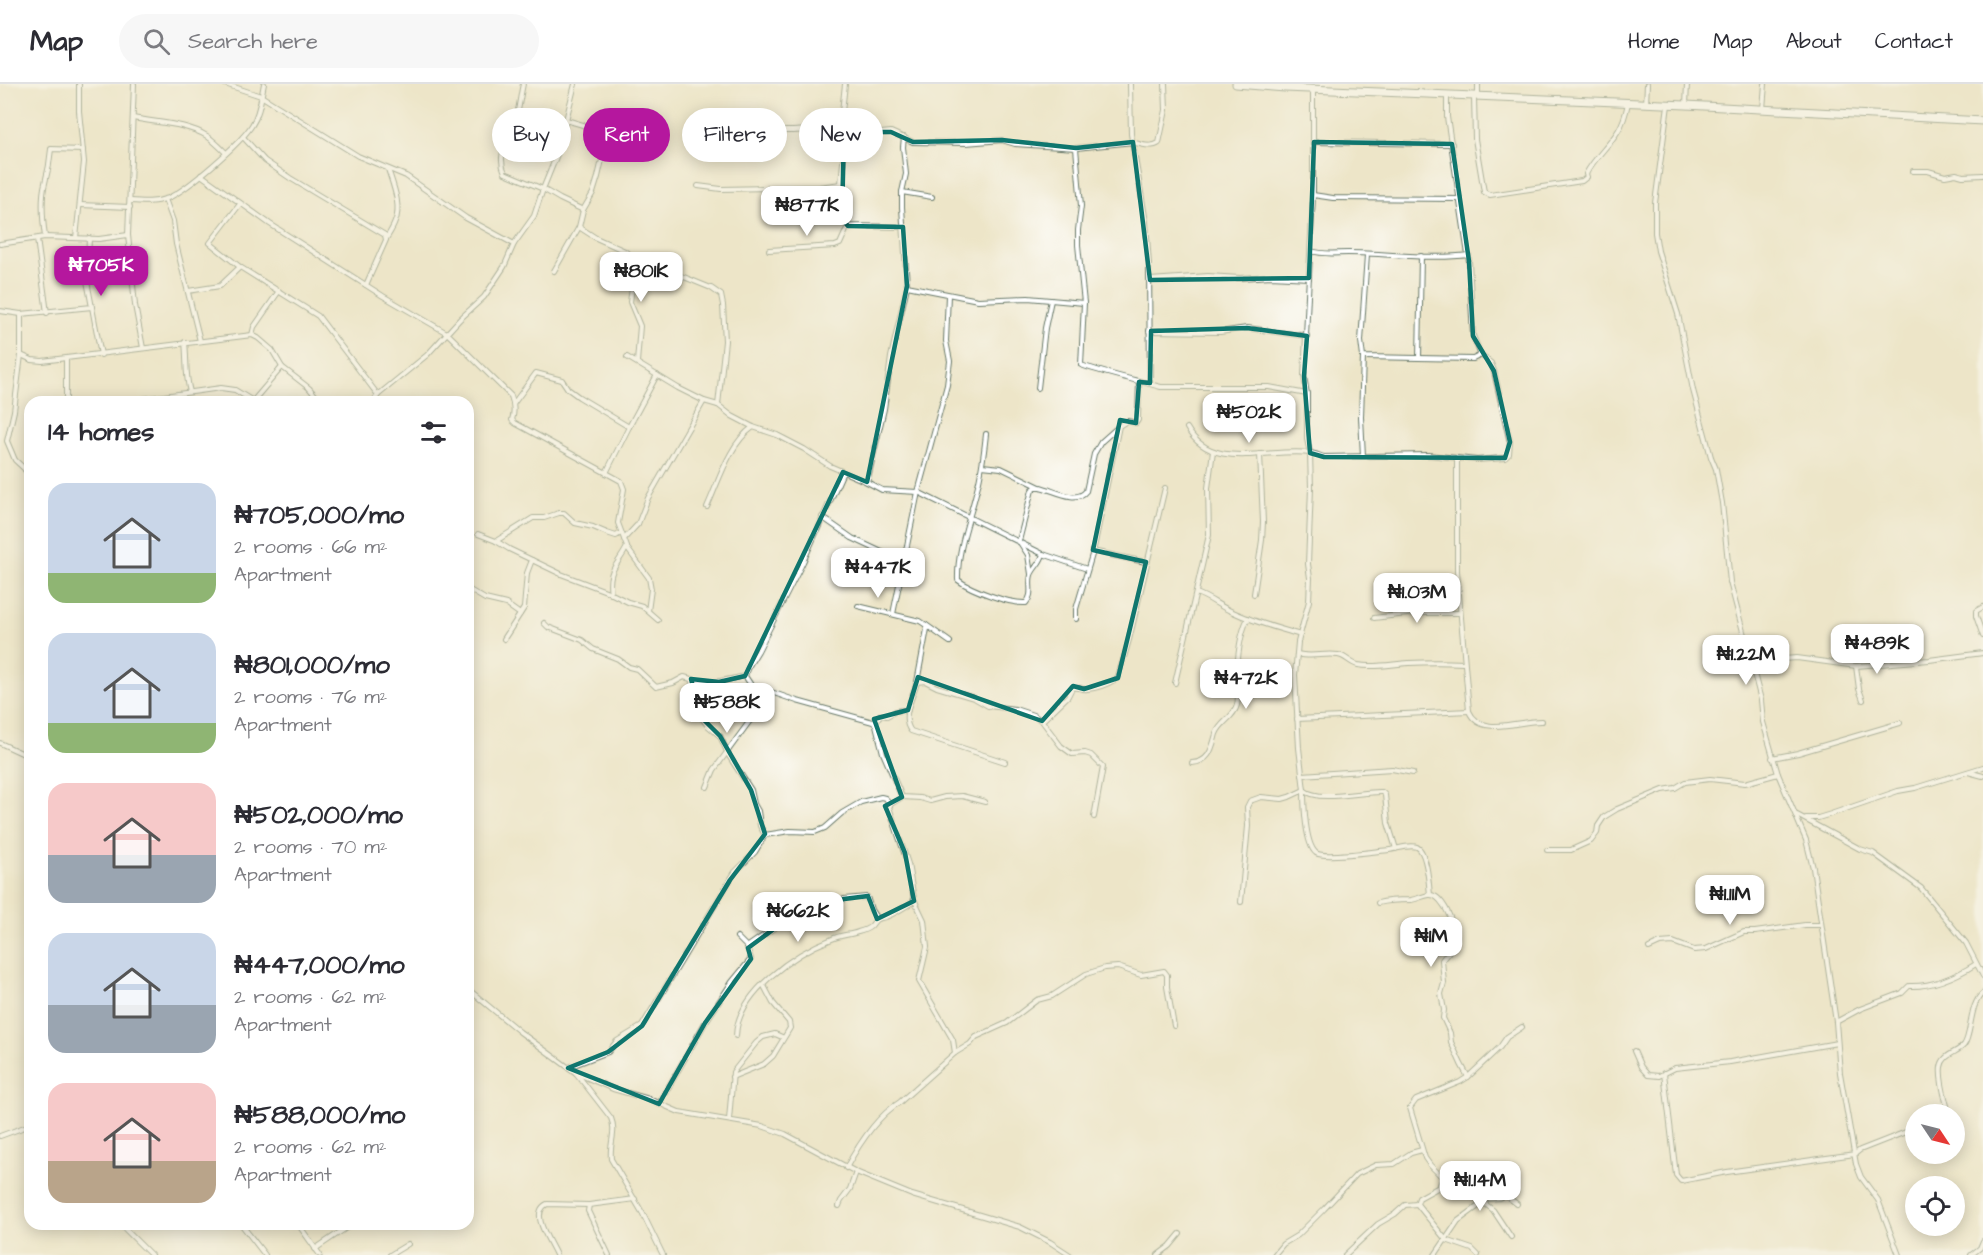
<!DOCTYPE html>
<meta charset="utf-8">
<style>
body{margin:0;font-family:"Architects Daughter",sans-serif;background:#f7f7f7;color:#2b2b33;height:100vh;display:flex;flex-direction:column;font-size:22px;white-space:nowrap}
*{box-sizing:border-box;margin:0}
p{font-size:20px;color:#7c7c81}
.icon{flex:none;width:33px;height:33px;fill:none;stroke:currentColor;stroke-width:2;stroke-linecap:round;stroke-linejoin:round}
.map{position:relative;flex:1;overflow:hidden}
.sheet{position:absolute;left:24px;top:312px;width:450px;height:834px;display:flex;flex-direction:column;background:#fff;border-radius:18px;box-shadow:0 3px 15px #0003}
.sheet>*{flex:none}
.top-card{position:absolute;left:492px;top:24px;width:570px;height:54px;display:flex;gap:12px}
.needle{width:39px;rotate:125deg}
.tools{position:absolute;left:1905px;top:1020px;display:grid;gap:12px}
.tools a{display:grid;place-items:center;width:60px;height:60px;border-radius:50%;background:#fff;box-shadow:0 3px 15px #0003;font-size:30px}
.price{position:absolute;translate:-50% -51px;padding:0 14px;border-radius:12px;background:#fff;color:#222;font-size:20px;line-height:39px;filter:drop-shadow(0 2px 3px #0008)}
.price::after{content:'';position:absolute;left:50%;top:36px;width:18px;height:14px;margin-left:-9px;background:inherit;clip-path:polygon(0 0,100% 0,50% 100%)}
.price.selected{background:#b5179e;color:#fff}
ul{padding:0;list-style:none}
li{display:flex;align-items:center;gap:18px;height:150px;padding:0 24px}
li span{display:grid;place-items:center;flex:none;width:168px;height:120px;border-radius:18px;color:#555}
li>.icon{margin-inline-start:auto}
span .icon{width:72px;height:72px;fill:#fffc;stroke-width:1}
li b{font-size:26px}
h2{display:flex;justify-content:space-between;align-items:center;height:72px;padding:0 24px;font-size:26px}
.tag{padding:0 21px;border-radius:27px;background:#fff;box-shadow:0 3px 15px #0003;font-size:21px;line-height:54px}
.tag.selected{background:#b5179e;color:#fff}
header{display:flex;align-items:center;gap:36px;box-sizing:border-box;height:84px;padding:0 30px;background:#fff;border-bottom:2px solid #e1e1e2}
header strong{font-size:28px}
nav{display:flex;gap:33px;margin-inline-start:auto;font-size:21px}
.search{width:420px;height:54px;background:#f7f7f7;display:flex;align-items:center;gap:15px;box-sizing:border-box;padding:0 21px;border-radius:33px;color:#7c7c81;font-size:22px}
.map>svg:first-child{display:block}
.lines{fill:none;stroke-linecap:round;stroke-linejoin:round}
.street-casing{stroke:#677868;stroke-width:6}
.primary-casing{stroke:#677868;stroke-width:9}
.street{stroke:#fff;stroke-width:4}
.primary{stroke:#fff;stroke-width:7}
.marked{fill:none;stroke:#0f766e;stroke-width:4.5;stroke-linejoin:round}
</style>
<header>
<strong>Map</strong>
<div class="search"><svg class="icon" aria-label="search" viewBox="0 0 24 24"><circle cx="10" cy="10" r="6"/><path d="M15 15l6 6"/></svg>Search here</div>
<nav><a>Home</a><a>Map</a><a>About</a><a>Contact</a></nav>
</header>
<div class="map">
<svg width="1983" height="1171" viewBox="0 0 1983 1171">
<rect width="100%" height="100%" fill="#fff"/>
<filter id="ink" filterUnits="userSpaceOnUse"><feTurbulence type="fractalNoise" baseFrequency=".0167" numOctaves="2"/><feDisplacementMap in="SourceGraphic" scale="12" xChannelSelector="R" yChannelSelector="G"/><feConvolveMatrix kernelMatrix="1 2 1 2 8 2 1 2 1" color-interpolation-filters="sRGB"/></filter>
<filter id="wash" filterUnits="userSpaceOnUse"><feTurbulence type="fractalNoise" baseFrequency=".008" numOctaves="4" result="noise"/><feDisplacementMap in="SourceGraphic" scale="24" xChannelSelector="R" yChannelSelector="G"/><feGaussianBlur stdDeviation="1.35" result="paint"/><feColorMatrix in="noise" values="0 0 0 0 0 0 0 0 0 0 0 0 0 0 0 0 0 1.4 0 .05"/><feComposite in="paint" operator="in"/></filter>
<g filter="url(#wash)">
<rect width="100%" height="100%" fill="#ede5c8"/>
</g>
<g filter="url(#ink)">
<g class="lines">
<g class="street-casing">
<g id="street">
<polyline points="134,0 128,151 135,221 143,264"/>
<polyline points="225,0 261,12 358,72 406,92 466,134 514,160"/>
<polyline points="575,0 558,68 543,105 560,115 583,126"/>
<polyline points="845,0 842,28 844,67 841,100 842,135 848,142 903,143"/>
<polyline points="1130,0 1131,50 1146,138 1149,180 1150,299"/>
<polyline points="1478,11 1478,0"/>
<path d="M 1474,13 L 1475,55 L 1484,108 L 1490,111 L 1582,97 L 1587,93 L 1586,90 C 1594,74 1609,62 1618,47 C 1624,38 1626,29 1628,19"/>
<polyline points="1646,20 1647,0"/>
<polyline points="1668,21 1655,119 1655,149 1658,167 1678,230 1693,306 1711,373 1716,385 1722,419 1730,498 1761,616 1763,638 1778,690 1806,756 1813,784 1836,938 1840,989 1856,1080 1861,1093 1878,1116 1899,1171"/>
<polyline points="1686,21 1687,0"/>
<polyline points="1763,25 1765,0"/>
<path d="M 133,34 C 157,39 186,39 207,52 C 214,57 220,63 225,68"/>
<path d="M 710,47 L 793,47 L 839,44 L 852,52 L 891,48 L 913,58 L 966,59 L 1002,56 L 1015,60 L 1076,64 L 1133,58 C 1141,61 1152,64 1159,59 L 1166,26 L 1165,0"/>
<polyline points="243,53 265,77 290,94 385,151 386,156 366,201"/>
<polyline points="1314,58 1452,60"/>
<path d="M 1076,64 L 1081,122 L 1078,146 L 1078,161 L 1084,219 L 1081,281 C 1108,290 1135,296 1161,303 L 1269,303 L 1307,310"/>
<polyline points="1913,87 1928,87 1945,92 1956,90 1963,92 1983,91"/>
<path d="M 201,91 L 270,140 L 383,212 L 447,249 L 511,312 C 514,320 515,327 512,336 L 515,339 L 621,397 L 624,405 L 618,439 L 627,463 C 617,483 607,485 611,510"/>
<polyline points="698,102 721,105 819,103 841,100"/>
<polyline points="902,108 932,113"/>
<polyline points="1313,111 1333,114 1460,115"/>
<polyline points="165,115 173,137 176,160 200,257"/>
<path d="M 130,117 C 143,118 155,119 168,114 C 187,106 241,59 252,41 C 260,29 261,13 264,0"/>
<polyline points="240,120 210,159 240,183 318,232 378,311"/>
<polyline points="80,121 130,123"/>
<polyline points="579,143 596,154 625,167 638,178 684,193 711,204 721,211 723,221 725,257 718,321"/>
<path d="M 45,153 C 43,138 41,114 45,99 C 48,88 50,77 51,65 L 83,66"/>
<polyline points="76,154 84,78 79,27 79,0"/>
<polyline points="89,154 87,197 101,271"/>
<polyline points="37,155 47,229"/>
<path d="M 386,155 C 389,150 393,144 395,138 C 402,122 393,101 388,85"/>
<polyline points="0,160 45,153 99,155 128,151"/>
<polyline points="769,166 835,162 840,160 848,142"/>
<path d="M 1311,167 C 1324,171 1335,169 1348,169 C 1388,169 1429,176 1469,171"/>
<polyline points="1367,171 1361,257 1363,273 1473,275 1481,271"/>
<polyline points="629,172 633,181 634,189 630,218 640,242 637,278"/>
<polyline points="554,187 579,143 583,126 593,109 598,93 607,54 607,49 603,47 566,36"/>
<polyline points="1150,196 1208,192 1240,194 1271,192 1309,194"/>
<polyline points="907,202 978,216 1028,214 1084,219"/>
<polyline points="188,207 220,202 240,183"/>
<polyline points="0,227 21,230 92,223"/>
<polyline points="21,230 21,271 14,327 7,357 15,376 30,390"/>
<polyline points="1149,247 1220,248 1247,244 1307,252"/>
<polyline points="252,251 254,243 279,207"/>
<path d="M 185,258 C 187,275 185,291 190,308"/>
<polyline points="21,271 32,276 42,277 252,251 258,254 272,266 282,283 309,304 321,318"/>
<polyline points="627,273 678,304 704,317 718,321 732,332 753,343 777,351 804,365 830,382 867,398 882,406 918,408 1043,470 1087,485"/>
<polyline points="1363,273 1361,333 1363,372"/>
<polyline points="1419,274 1421,172"/>
<polyline points="1038,304 1045,244 1051,216"/>
<polyline points="253,317 282,283"/>
<polyline points="66,318 66,275"/>
<polyline points="121,318 221,304 235,306 253,317"/>
<path d="M 373,318 L 378,311 L 427,271 L 460,235 L 484,213 L 504,183 L 514,160 L 534,132 L 543,105 L 505,89 C 496,69 509,57 515,38 C 519,26 520,13 523,0"/>
<polyline points="514,319 536,289 562,296 568,305 579,313 629,343"/>
<path d="M 1187,344 C 1212,389 1270,363 1310,369 C 1315,369 1320,372 1324,373 L 1428,371 L 1477,376 L 1505,374 L 1509,370 L 1510,358 L 1494,287 L 1491,279 L 1481,271 L 1473,252 L 1469,177 L 1447,33 L 1447,11"/>
<path d="M 986,350 C 984,369 982,387 977,405 C 970,435 957,465 958,496 C 971,506 1009,520 1026,519 C 1034,510 1028,501 1031,491 C 1034,483 1041,479 1043,470"/>
<path d="M 1457,375 L 1457,487 L 1469,627 C 1480,654 1520,636 1542,637"/>
<polyline points="982,382 1001,384 1040,403"/>
<polyline points="25,386 30,376"/>
<polyline points="843,388 803,478 758,567 747,585 745,592 751,601 797,617 873,638 876,641 883,669 902,713 920,714 930,717 945,713 962,712 985,718"/>
<polyline points="606,389 629,343 657,291"/>
<polyline points="867,398 884,325 891,273 907,202 902,123 902,108 906,90 903,63 904,53"/>
<path d="M 707,423 C 719,397 729,360 753,343"/>
<polyline points="822,433 852,454 903,478"/>
<polyline points="478,450 496,457 509,465 561,490 606,507 628,518 642,522 658,536"/>
<polyline points="624,455 638,440 648,414 704,317"/>
<polyline points="496,457 533,434 544,434 559,429 564,429 575,439 593,443 607,449 616,452 621,449"/>
<polyline points="627,464 649,494 651,505 648,527"/>
<polyline points="1092,467 1146,478"/>
<path d="M 1031,490 L 1028,471 L 1019,457 L 1032,406 L 1036,403 L 1040,403 C 1054,406 1076,420 1086,407 L 1094,370 L 1101,358 L 1119,342"/>
<polyline points="468,505 485,515 506,520 520,530"/>
<path d="M 1196,509 C 1209,513 1220,523 1233,528 C 1254,538 1278,544 1300,551"/>
<polyline points="1254,510 1262,456 1263,438 1260,370"/>
<polyline points="858,522 920,537 926,541 927,545 917,598"/>
<polyline points="1983,523 1976,527 1976,532 1983,552"/>
<polyline points="893,530 918,408 947,301 950,277 946,257 948,211"/>
<polyline points="1374,534 1415,529 1460,529"/>
<polyline points="1076,535 1076,525 1094,464 1119,342 1127,337 1136,339 1138,336 1139,298"/>
<polyline points="544,539 548,543 582,556 593,565 618,575 629,583 637,585 656,603 673,599 684,593 691,595 700,620 701,633 707,641 720,652 729,672 751,706 754,720 758,727 760,742 765,751"/>
<polyline points="926,541 950,558"/>
<polyline points="504,555 524,524 527,489 532,476"/>
<path d="M 1297,570 C 1311,574 1324,569 1338,571 C 1346,572 1349,579 1358,581 C 1374,584 1392,580 1409,579 C 1427,578 1446,578 1464,579"/>
<polyline points="1750,570 1770,576 1797,574 1856,582 1929,576 1983,569"/>
<polyline points="1856,582 1859,605 1863,616"/>
<polyline points="1754,588 1770,577"/>
<path d="M 691,595 C 710,601 727,596 745,592"/>
<polyline points="1175,599 1209,451 1208,404 1213,367"/>
<polyline points="1297,635 1469,627"/>
<polyline points="1042,637 1061,662 1072,670 1085,669 1091,671 1103,683 1094,733"/>
<polyline points="873,638 877,636 880,631 887,632 896,627 908,626"/>
<polyline points="0,659 30,673"/>
<polyline points="1772,674 1798,669 1900,639"/>
<path d="M 1005,678 L 911,647 C 900,633 913,614 917,598 L 925,597 L 937,603 L 974,614 L 988,622 L 1015,625 L 1033,631 L 1042,637 L 1068,612 L 1072,604 C 1076,603 1079,604 1083,605 C 1094,606 1108,600 1118,594 L 1129,556 L 1165,404"/>
<path d="M 1192,679 C 1210,678 1212,664 1216,650 C 1220,638 1234,634 1237,621 C 1239,613 1237,605 1237,598 C 1237,578 1239,552 1248,534"/>
<polyline points="1968,688 1983,692"/>
<polyline points="1302,691 1392,685 1413,689"/>
<polyline points="707,703 714,686 765,616 769,606"/>
<polyline points="902,713 891,720 889,723 908,780 914,815 924,836 927,863 919,897 953,956 955,969"/>
<polyline points="1797,731 1860,765 1873,769 1921,804 1966,859 1983,892"/>
<polyline points="1806,734 1818,734 1831,730 1898,707 1915,704 1983,683"/>
<path d="M 1396,765 L 1388,739 L 1385,711 L 1382,708 C 1364,707 1318,719 1304,706 C 1304,720 1305,760 1316,769 C 1324,775 1377,767 1389,766 C 1397,765 1410,760 1417,763 C 1427,768 1429,800 1430,811"/>
<polyline points="1547,766 1571,766 1591,757 1597,749 1598,742 1604,733 1617,725 1663,706 1675,704 1685,698 1710,695 1745,699 1778,690"/>
<polyline points="1241,818 1248,742 1247,723 1250,717 1261,713 1282,715 1289,713 1304,706 1299,664 1295,591 1298,558 1309,517 1310,494 1308,480 1311,404 1310,369 1307,355 1307,310 1304,292 1313,111 1313,6"/>
<path d="M 1378,819 C 1388,816 1399,816 1411,816 C 1417,815 1423,812 1429,811 C 1443,809 1453,840 1457,852 L 1451,865 L 1442,876 L 1444,899 L 1441,910 L 1444,926 L 1443,934 L 1450,949 L 1451,958 L 1461,980 L 1468,993"/>
<polyline points="737,853 747,863 790,833 816,828 838,821 844,815 867,813 871,826 877,835"/>
<polyline points="1649,864 1660,859 1673,858 1694,866 1706,865 1744,848 1755,848 1805,841 1820,841"/>
<polyline points="468,905 520,948 576,989 613,1005 649,1015 679,1028 762,1042 785,1050 856,1088 912,1111 1020,1143 1050,1158 1070,1171"/>
<path d="M 1836,938 L 1860,925 L 1902,909 L 1909,902 C 1933,903 1957,892 1976,880"/>
<path d="M 736,952 C 737,909 795,869 832,855 C 840,851 850,851 858,848 C 862,847 868,845 871,842 C 873,840 874,837 877,835 C 880,834 883,834 886,833 C 896,829 905,823 914,817"/>
<polyline points="1634,967 1641,983 1648,991 1659,992 1675,984 1730,978 1837,959"/>
<polyline points="569,983 608,968 617,957 642,942 730,796 735,788 755,768 765,751 790,747 815,748 825,744 842,729 861,718 881,713 885,714 891,720"/>
<path d="M 576,989 L 611,1034 C 617,1048 609,1060 611,1075 L 643,1130 L 663,1171"/>
<polyline points="1664,989 1676,1091 1681,1097 1727,1088 1855,1070 1860,1066 1916,1044"/>
<polyline points="732,993 764,980 773,972 790,944 789,938 773,919 763,900"/>
<polyline points="659,1020 705,939 732,898 751,875 747,863"/>
<path d="M 1947,1030 L 1949,1030 C 1946,1016 1939,997 1941,983 C 1943,970 1957,969 1964,961 C 1972,951 1969,920 1983,909"/>
<polyline points="729,1036 733,988 756,959 763,953 775,950 782,953"/>
<polyline points="0,1052 30,1041"/>
<path d="M 846,1084 C 859,1060 877,1032 900,1018 L 955,969 L 970,960 L 976,953 L 1007,939 L 1037,916 L 1052,912 L 1086,890 L 1105,884 L 1118,883 L 1141,891 L 1164,887 L 1167,891 L 1167,903 L 1174,942"/>
<polyline points="1443,1098 1455,1092 1466,1105 1493,1126 1511,1153"/>
<polyline points="589,1121 588,1127 609,1171"/>
<polyline points="839,1122 841,1117 850,1105 856,1088"/>
<polyline points="120,1140 151,1171"/>
<polyline points="241,1140 265,1171"/>
<polyline points="298,1140 320,1171"/>
<polyline points="315,1165 352,1140"/>
<polyline points="390,1171 408,1160"/>
<path d="M 556,1171 C 550,1157 529,1129 547,1120 L 589,1121 L 635,1115"/>
<polyline points="1158,1171 1170,1162 1180,1150"/>
<polyline points="1274,1171 1283,1160 1298,1151 1324,1125 1357,1090 1376,1081 1394,1080 1411,1069 1422,1066"/>
<polyline points="1345,1171 1378,1140 1395,1130 1405,1121 1417,1120"/>
<polyline points="1435,1171 1458,1137 1488,1115 1499,1114 1505,1111 1517,1120"/>
<polyline points="1478,1171 1472,1165 1446,1156 1417,1120 1419,1114 1439,1103 1443,1094 1430,1081 1425,1074 1410,1024 1416,1016 1460,998 1468,993 1500,963 1507,953 1522,943"/>
<polyline points="1971,1171 1980,1164 1983,1157"/>
</g>
</g>
<g class="primary-casing">
<polyline id="primary" points="1236,0 1285,4 1686,21 1983,37"/>
</g>
<use href="#street" class="street"/>
<use href="#primary" class="primary"/>
</g>
</g>
<path d="M0 0H1983V1171H0ZM 844,48 L 891,48 L 913,58 L 1002,56 L 1076,64 L 1133,58 L 1150,196 L 1309,194 L 1314,58 L 1452,60 L 1469,177 L 1473,252 L 1494,287 L 1510,358 L 1505,374 L 1324,373 L 1310,369 L 1304,292 L 1307,252 L 1247,244 L 1151,247 L 1150,299 L 1139,298 L 1136,339 L 1120,336 L 1093,466 L 1146,478 L 1118,594 L 1084,605 L 1073,602 L 1042,637 L 918,593 L 908,626 L 874,635 L 902,713 L 885,722 L 905,769 L 914,817 L 877,835 L 868,812 L 844,815 L 790,833 L 748,864 L 751,875 L 705,939 L 659,1020 L 568,984 L 608,968 L 642,942 L 730,796 L 765,750 L 751,706 L 720,652 L 701,633 L 691,595 L 719,598 L 745,592 L 843,388 L 867,398 L 907,202 L 903,143 L 848,142 L 842,135 Z" fill="#ede5c8" fill-opacity=".55" fill-rule="evenodd"/>
<path class="marked" d="M 844,48 L 891,48 L 913,58 L 1002,56 L 1076,64 L 1133,58 L 1150,196 L 1309,194 L 1314,58 L 1452,60 L 1469,177 L 1473,252 L 1494,287 L 1510,358 L 1505,374 L 1324,373 L 1310,369 L 1304,292 L 1307,252 L 1247,244 L 1151,247 L 1150,299 L 1139,298 L 1136,339 L 1120,336 L 1093,466 L 1146,478 L 1118,594 L 1084,605 L 1073,602 L 1042,637 L 918,593 L 908,626 L 874,635 L 902,713 L 885,722 L 905,769 L 914,817 L 877,835 L 868,812 L 844,815 L 790,833 L 748,864 L 751,875 L 705,939 L 659,1020 L 568,984 L 608,968 L 642,942 L 730,796 L 765,750 L 751,706 L 720,652 L 701,633 L 691,595 L 719,598 L 745,592 L 843,388 L 867,398 L 907,202 L 903,143 L 848,142 L 842,135 Z"/>
</svg>
<div class="tools">
<a><svg class="needle" viewBox="-14 -14 28 28"><path d="M0-13l5 13h-10z" fill="#e53935"/><path d="M0 13l5-13h-10z" fill="#7c7c81"/></svg></a>
<a><svg class="icon" aria-label="locate" viewBox="0 0 24 24"><circle cx="12" cy="12" r="6"/><path d="M12 2v4M12 18v4M2 12h4M18 12h4"/></svg></a>
</div>
<b class="price" style="left:807px;top:153px">₦877K</b>
<b class="price selected" style="left:101px;top:213px">₦705K</b>
<b class="price" style="left:641px;top:219px">₦801K</b>
<b class="price" style="left:1249px;top:360px">₦502K</b>
<b class="price" style="left:878px;top:515px">₦447K</b>
<b class="price" style="left:1417px;top:540px">₦1.03M</b>
<b class="price" style="left:1877px;top:591px">₦489K</b>
<b class="price" style="left:1746px;top:602px">₦1.22M</b>
<b class="price" style="left:1246px;top:626px">₦472K</b>
<b class="price" style="left:727px;top:650px">₦588K</b>
<b class="price" style="left:1730px;top:842px">₦1.11M</b>
<b class="price" style="left:798px;top:859px">₦662K</b>
<b class="price" style="left:1431px;top:884px">₦1M</b>
<b class="price" style="left:1480px;top:1128px">₦1.14M</b>
<div class="top-card">
<a class="tag">Buy</a>
<a class="tag selected">Rent</a>
<a class="tag">Filters</a>
<a class="tag">New</a>
</div>
<section class="sheet">
<h2>14 homes<svg class="icon" aria-label="filters" viewBox="0 0 24 24"><path d="M4 7h16M4 17h16"/><circle cx="9" cy="7" r="2"/><circle cx="15" cy="17" r="2"/></svg></h2>
<ul>
<li><span style="background:linear-gradient(#c9d6e8 75%,#8fb573 0)"><svg class="icon" aria-label="home" viewBox="0 0 24 24"><path d="M3 11l9-7 9 7M6 9v11h12V9"/></svg></span><div><b>₦705,000/mo</b><p>2 rooms · 66 m²</p><p>Apartment</p></div></li>
<li><span style="background:linear-gradient(#c9d6e8 75%,#8fb573 0)"><svg class="icon" aria-label="home" viewBox="0 0 24 24"><path d="M3 11l9-7 9 7M6 9v11h12V9"/></svg></span><div><b>₦801,000/mo</b><p>2 rooms · 76 m²</p><p>Apartment</p></div></li>
<li><span style="background:linear-gradient(#f6c9c9 60%,#9aa5b1 0)"><svg class="icon" aria-label="home" viewBox="0 0 24 24"><path d="M3 11l9-7 9 7M6 9v11h12V9"/></svg></span><div><b>₦502,000/mo</b><p>2 rooms · 70 m²</p><p>Apartment</p></div></li>
<li><span style="background:linear-gradient(#c9d6e8 60%,#9aa5b1 0)"><svg class="icon" aria-label="home" viewBox="0 0 24 24"><path d="M3 11l9-7 9 7M6 9v11h12V9"/></svg></span><div><b>₦447,000/mo</b><p>2 rooms · 62 m²</p><p>Apartment</p></div></li>
<li><span style="background:linear-gradient(#f6c9c9 65%,#b9a48a 0)"><svg class="icon" aria-label="home" viewBox="0 0 24 24"><path d="M3 11l9-7 9 7M6 9v11h12V9"/></svg></span><div><b>₦588,000/mo</b><p>2 rooms · 62 m²</p><p>Apartment</p></div></li>
</ul>
</section>
</div>
